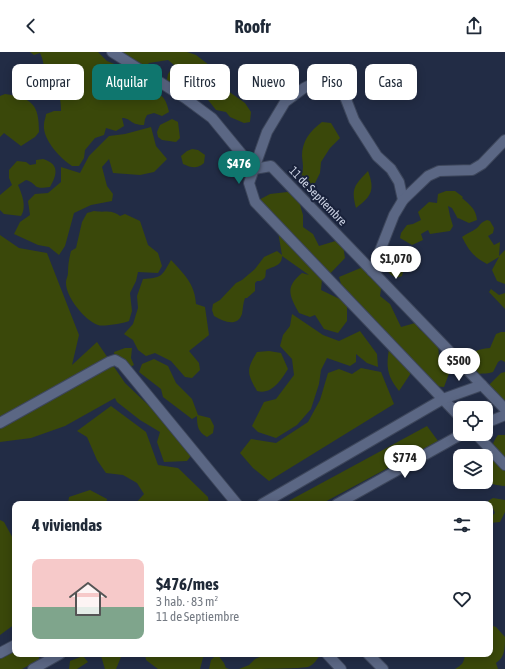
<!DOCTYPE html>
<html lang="es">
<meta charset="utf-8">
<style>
body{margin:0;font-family:"Asap Condensed",sans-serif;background:#f2f2f3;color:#1f2937;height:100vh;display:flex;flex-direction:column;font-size:15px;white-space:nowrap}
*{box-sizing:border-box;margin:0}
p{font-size:13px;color:#747a83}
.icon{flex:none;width:22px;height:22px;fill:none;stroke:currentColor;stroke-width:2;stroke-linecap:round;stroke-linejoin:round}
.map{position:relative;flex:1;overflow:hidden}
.drawer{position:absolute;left:12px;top:449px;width:481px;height:156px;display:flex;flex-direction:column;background:#fff;border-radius:8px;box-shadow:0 2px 10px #0003}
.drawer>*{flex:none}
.banner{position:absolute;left:12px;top:12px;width:481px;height:36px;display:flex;gap:8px}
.tools{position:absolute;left:453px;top:349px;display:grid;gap:8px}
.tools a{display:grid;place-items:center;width:40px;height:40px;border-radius:8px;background:#fff;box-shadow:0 2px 10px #0003;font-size:20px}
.price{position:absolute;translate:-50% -34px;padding:0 9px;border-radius:14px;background:#fff;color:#222;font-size:13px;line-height:26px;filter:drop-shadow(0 1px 2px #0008)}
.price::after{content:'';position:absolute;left:50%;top:24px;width:12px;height:9px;margin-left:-6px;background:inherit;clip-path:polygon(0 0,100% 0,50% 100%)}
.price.active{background:#0f766e;color:#fff}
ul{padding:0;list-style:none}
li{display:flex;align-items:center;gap:12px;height:100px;padding:0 20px}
li span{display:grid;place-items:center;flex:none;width:112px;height:80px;border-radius:8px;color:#555}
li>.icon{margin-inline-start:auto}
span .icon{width:48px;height:48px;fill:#fffc;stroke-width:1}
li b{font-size:17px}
h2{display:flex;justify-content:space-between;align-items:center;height:48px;padding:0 20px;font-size:17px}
.pill{padding:0 14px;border-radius:8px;background:#fff;box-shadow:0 2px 10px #0003;font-size:14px;line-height:36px}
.pill.active{background:#0f766e;color:#fff}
header{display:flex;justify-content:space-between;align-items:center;height:52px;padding:0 20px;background:#fff;font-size:18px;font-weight:700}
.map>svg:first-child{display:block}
.green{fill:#3a480a}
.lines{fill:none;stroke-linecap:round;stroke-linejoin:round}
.minor-casing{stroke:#3d465b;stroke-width:12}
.minor{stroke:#5b6784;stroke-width:10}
.labels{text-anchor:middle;stroke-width:4;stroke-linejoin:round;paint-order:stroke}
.street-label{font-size:12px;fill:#cdd4e5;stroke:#19223b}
</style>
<header><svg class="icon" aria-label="back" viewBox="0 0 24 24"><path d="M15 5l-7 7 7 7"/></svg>Roofr<svg class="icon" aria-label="share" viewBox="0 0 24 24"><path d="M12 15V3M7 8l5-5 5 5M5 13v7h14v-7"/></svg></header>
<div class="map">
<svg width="505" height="617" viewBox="0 0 505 617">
<rect width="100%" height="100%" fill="#222c45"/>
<g class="green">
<path d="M 30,0 L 98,0 L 107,9 L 119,14 L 121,22 C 125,24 130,23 133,25 C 137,27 140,31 143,34 C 158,43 165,40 169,60 L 162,64 L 154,61 L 147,63 L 145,67 L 144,73 C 130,73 131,66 122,66 L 124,74 L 116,79 L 106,76 L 104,83 L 95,86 L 85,98 L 84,106 L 79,114 L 72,114 C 60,106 42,87 44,72 C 44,69 46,65 46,62 L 54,59 L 61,59 C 61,51 60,41 55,34 C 51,28 47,24 45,17 C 43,11 43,7 40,1 L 34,3 Z"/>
<polygon points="115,0 187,0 196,3 209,13 215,25 222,29 228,39 245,51 251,60 250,70 244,71 230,65 226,60 216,58 201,39 194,35 185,46 166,33 168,22 174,13 168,8 149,11 141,19"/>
<path d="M 5,42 C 33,46 39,53 39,80 L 35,85 L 21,94 L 4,81 L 0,85 L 0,44 Z"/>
<polygon points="172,67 178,70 180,86 176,90 162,88 158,85 157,80 160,73"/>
<path d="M 322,70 L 331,71 L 340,86 L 330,96 L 321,110 L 320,121 L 315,131 L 308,133 L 301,126 C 304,115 303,115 302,104 C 302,89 310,79 322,70 Z"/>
<polygon points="151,75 156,94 167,107 154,120 140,123 113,121 109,107 102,115 107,134 113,142 112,149 91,153 74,161 65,194 59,203 49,195 38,193 14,182 20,170 30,163 28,149 35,142 48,141 61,130 61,115 80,121 89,104 109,84 125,82"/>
<path d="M 192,97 L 198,98 L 205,103 L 204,111 C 197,117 192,116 183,112 L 181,104 L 187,99 Z"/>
<path d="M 43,107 C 60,112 57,123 50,135 C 31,138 39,132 26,128 L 18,133 C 22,142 27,155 21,164 L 4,162 L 0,158 L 0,143 L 12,133 L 9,126 L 9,118 L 17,109 L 26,110 L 30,113 L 36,112 L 36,108 Z"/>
<path d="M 368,119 C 375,138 372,144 356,156 C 351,136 354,134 368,119 Z"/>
<path d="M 296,139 L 303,163 L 303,175 L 313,182 L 319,194 L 342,187 L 345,206 L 325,227 L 322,227 L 321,238 L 346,250 L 339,225 L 363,215 L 383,224 L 380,244 L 390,252 L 401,275 L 415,271 L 420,278 L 438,288 L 439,308 L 450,319 L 444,335 L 423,333 L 411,321 L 399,339 C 387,324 386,315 389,297 L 372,278 L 360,252 L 347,251 L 347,269 L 338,281 L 324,277 L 315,263 L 310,265 L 299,261 C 289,243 285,235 302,221 L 309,223 L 282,204 C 282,214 274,214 266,218 C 265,224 267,226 260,229 L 257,229 L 255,231 L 255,239 L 247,246 L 245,246 C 243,251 243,256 242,262 C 237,276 223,269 214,264 L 212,258 L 213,252 L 220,248 L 236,231 L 242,228 L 255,217 L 264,205 L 277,199 L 282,203 L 277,174 L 255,150 L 270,142 Z"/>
<path d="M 446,139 L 455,139 L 463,145 L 462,146 C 470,153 476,157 477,168 L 469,171 L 458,166 L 458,167 L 452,156 L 448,154 L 450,164 L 453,174 L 450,179 L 430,182 L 428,178 L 421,182 L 423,188 L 412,193 L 400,186 L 401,181 L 407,173 L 413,172 L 421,168 L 418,160 L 429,150 L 437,151 L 438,142 Z"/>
<path d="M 94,159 C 105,161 110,157 120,164 L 125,162 L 140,169 L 148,193 L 158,201 L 162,214 L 158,221 L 138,220 L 136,229 L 130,241 L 132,259 L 129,269 C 124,271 103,275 98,273 C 85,269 65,244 66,230 C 66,227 68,224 68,221 C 68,213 69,207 71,199 L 76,196 L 82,170 L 87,161 Z"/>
<path d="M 487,168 L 490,169 L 494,176 L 493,181 L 488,184 L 494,193 L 500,190 L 499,204 L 505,198 L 505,232 L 497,229 L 492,218 L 499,205 L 487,212 C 474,205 469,199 462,185 C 467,181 472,180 477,176 C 481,172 480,171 487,168 Z"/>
<polygon points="0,183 19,196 47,201 79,283 72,313 97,290 125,331 183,386 193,401 187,409 164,410 157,390 160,380 140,368 117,350 115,346 65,374 31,386 0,390"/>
<path d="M 171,208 C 184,222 195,232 196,252 L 205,255 L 209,283 L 189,299 L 199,311 L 200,318 L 192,326 L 185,325 L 171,309 L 155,301 L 146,304 L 138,298 L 133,288 L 124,282 L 133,272 L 138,256 L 137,244 L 143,227 C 162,226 162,224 171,208 Z"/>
<path d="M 387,208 L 402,211 L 405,213 L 402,224 C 394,228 390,222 385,216 Z"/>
<polygon points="491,237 499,243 505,241 505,257 489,240"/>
<polygon points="292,262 323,283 339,289 360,279 377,302 378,315 367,311 356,302 356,310 350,314 327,306 321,318 319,332 311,357 297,373 276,386 258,380 252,374 264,350 276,347 294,323 292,307 280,294 283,283 290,274"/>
<path d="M 501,280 L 505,280 L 505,310 L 501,308 L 498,310 L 493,320 C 488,322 484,321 478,322 L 471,317 C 467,301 476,297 490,296 L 496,282 Z"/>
<polygon points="125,296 132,296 131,306 134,313 124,318 115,308 114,300"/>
<path d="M 269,299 L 281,301 L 288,317 C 281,328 272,343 257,339 C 247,321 246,318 257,300 Z"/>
<path d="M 154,307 L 168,314 L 176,331 L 192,347 L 198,363 L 210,366 L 214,374 L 213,381 L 207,385 C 198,380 197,374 197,364 L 192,367 L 163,345 L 161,337 L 139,320 L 142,312 Z"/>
<polygon points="361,316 381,320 394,352 269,429 253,416 240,401 251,387 276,391 308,370 320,348 328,321 339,317 352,322"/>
<polygon points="505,320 505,356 489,340 490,332 501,321"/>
<polygon points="111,354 146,380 158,413 178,416 208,445 209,452 135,452 144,442 137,431 123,423 106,421 97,408 87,385 77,379"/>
<polygon points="427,374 438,389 321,452 283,452"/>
<path d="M 498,383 L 505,383 L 505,434 C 487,432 486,432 486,413 L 496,404 C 491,395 492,391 498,383 Z"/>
<polygon points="90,438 107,447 106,452 68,452 69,445"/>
<polygon points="493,446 505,448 505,460 500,470 490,471 490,466 495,461 492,454 488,449"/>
<polygon points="0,468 4,470 15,490 15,572 0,583"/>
<path d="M 490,573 L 496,575 L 505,585 C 505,596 505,605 496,611 L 498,617 L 455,617 C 462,613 464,611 465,602 L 490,602 Z"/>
<polygon points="15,598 15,602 39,602 39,608 22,617 0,617 0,607"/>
<polygon points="104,602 120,602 121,605 116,617 105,617 101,604"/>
<polygon points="145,602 204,602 200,617 158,617 146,608"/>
<polygon points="217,602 224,611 226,616 229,617 209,617 211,608"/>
<path d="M 267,602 L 321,602 C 317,607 314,613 308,615 C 293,617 256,617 239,617 L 249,613 L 255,607 Z"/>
<polygon points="83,604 88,610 77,617 69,617 70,609"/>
</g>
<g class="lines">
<g class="minor-casing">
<g id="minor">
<polyline points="112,0 185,46 212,66 254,117"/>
<polyline points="254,117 271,114 505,357"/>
<polyline points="403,148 399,130 391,117 377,104 354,68 342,37 334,28 322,27 304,36 285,50 267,80 249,131 255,150 460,365"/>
<polyline points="372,219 394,163 403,148 428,124 439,119 472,118 482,112 505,88"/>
<polyline points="0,371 109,310 115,308 122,312 237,452"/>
<polyline points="486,371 505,363"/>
<polyline points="476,382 505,413"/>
<polyline points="262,452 443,347 482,333"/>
<polyline points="337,452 462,382"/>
<polyline points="0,601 15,593"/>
<polyline points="327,602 341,617"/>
<polyline points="368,602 383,617"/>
<polyline points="33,617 60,602"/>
</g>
</g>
<use href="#minor" class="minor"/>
</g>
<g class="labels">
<g class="street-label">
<text transform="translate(318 144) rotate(46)" y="4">11 de Septiembre</text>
</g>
</g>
</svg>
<div class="tools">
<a><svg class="icon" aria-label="locate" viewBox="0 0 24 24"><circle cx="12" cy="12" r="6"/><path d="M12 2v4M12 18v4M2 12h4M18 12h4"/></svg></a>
<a><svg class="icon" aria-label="layers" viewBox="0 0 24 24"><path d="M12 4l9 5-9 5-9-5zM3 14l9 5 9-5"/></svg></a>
</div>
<b class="price active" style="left:239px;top:133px">$476</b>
<b class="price" style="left:396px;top:228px">$1,070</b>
<b class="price" style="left:459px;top:330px">$500</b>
<b class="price" style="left:405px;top:427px">$774</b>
<div class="banner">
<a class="pill">Comprar</a>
<a class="pill active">Alquilar</a>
<a class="pill">Filtros</a>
<a class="pill">Nuevo</a>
<a class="pill">Piso</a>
<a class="pill">Casa</a>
</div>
<section class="drawer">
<h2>4 viviendas<svg class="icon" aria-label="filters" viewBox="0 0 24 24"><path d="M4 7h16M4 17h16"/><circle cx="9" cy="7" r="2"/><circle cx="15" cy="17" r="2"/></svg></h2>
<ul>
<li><span style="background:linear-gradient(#f6c9c9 60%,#7fa58c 0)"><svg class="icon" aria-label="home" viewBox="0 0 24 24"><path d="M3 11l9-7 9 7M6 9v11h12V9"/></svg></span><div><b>$476/mes</b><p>3 hab. · 83 m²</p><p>11 de Septiembre</p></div><svg class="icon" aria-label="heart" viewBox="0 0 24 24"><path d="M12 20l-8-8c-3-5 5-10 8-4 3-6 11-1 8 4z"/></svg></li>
</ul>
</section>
</div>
